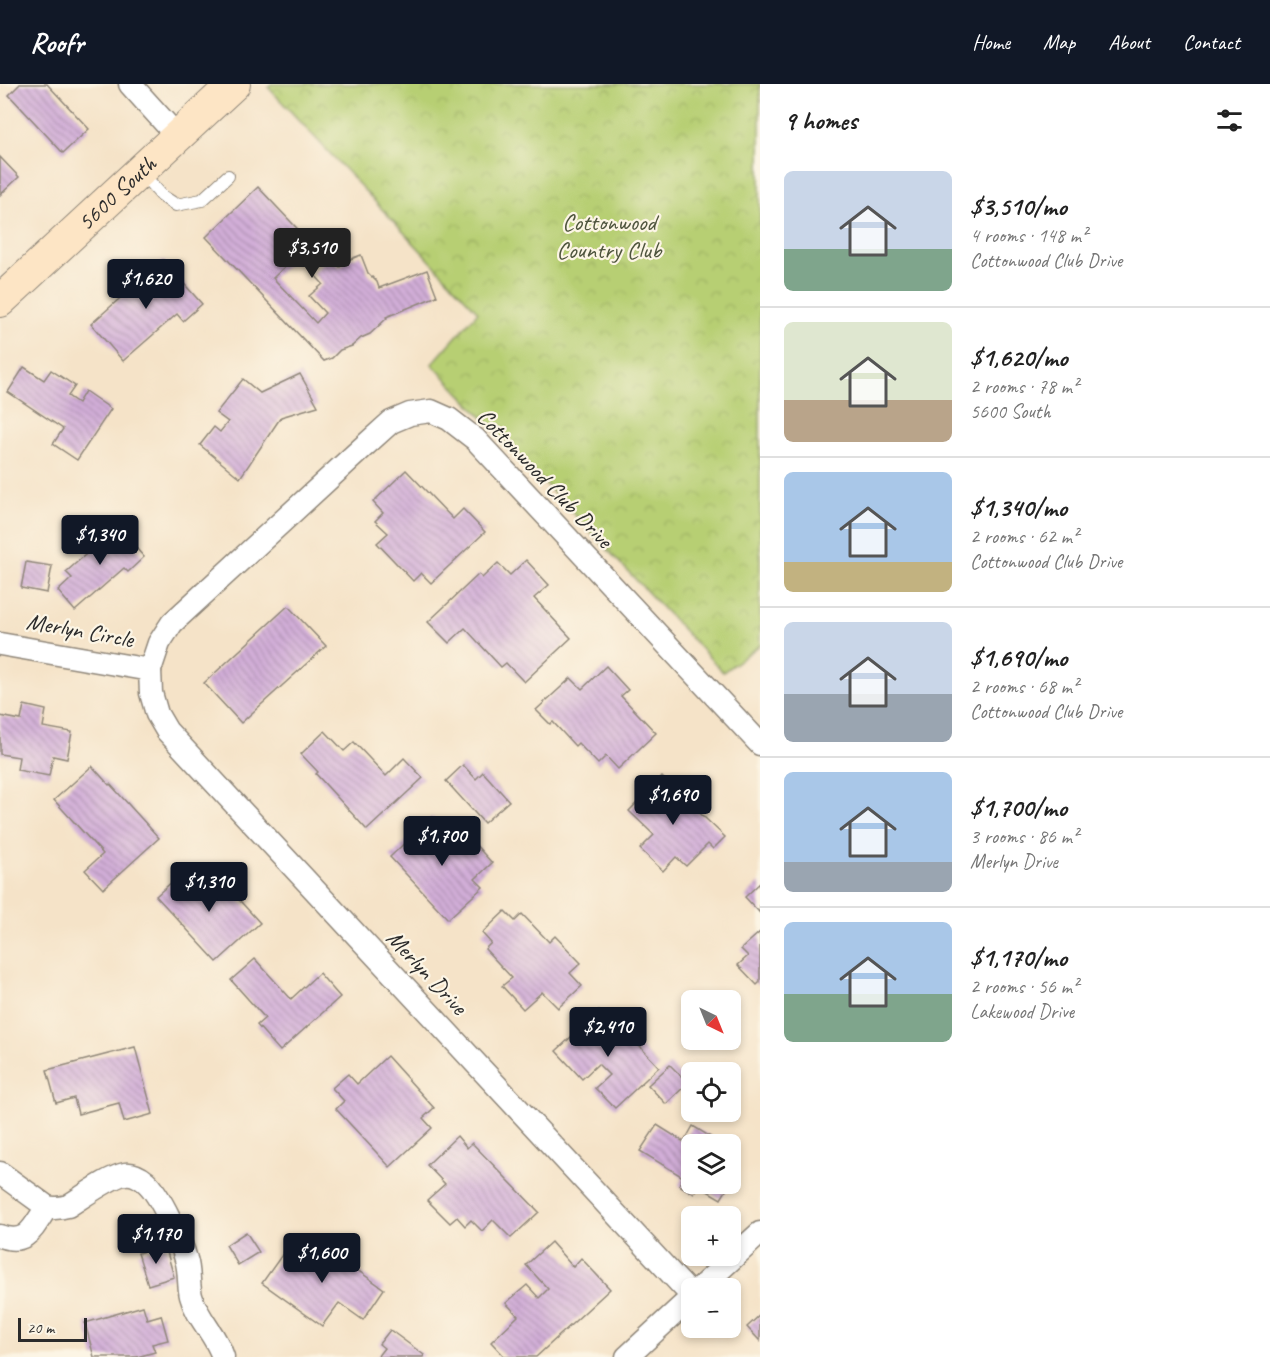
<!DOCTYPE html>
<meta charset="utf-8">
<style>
body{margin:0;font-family:Caveat,sans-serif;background:#f6f6f6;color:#222;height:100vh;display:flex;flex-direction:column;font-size:22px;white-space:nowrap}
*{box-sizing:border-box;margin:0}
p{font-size:20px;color:#767676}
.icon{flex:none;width:33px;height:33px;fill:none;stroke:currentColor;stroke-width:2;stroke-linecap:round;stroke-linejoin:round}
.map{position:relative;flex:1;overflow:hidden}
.details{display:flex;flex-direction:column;background:#fff;width:510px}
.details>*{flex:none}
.needle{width:39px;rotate:137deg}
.controls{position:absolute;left:681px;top:906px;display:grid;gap:12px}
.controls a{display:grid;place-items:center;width:60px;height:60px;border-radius:9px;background:#fff;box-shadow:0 3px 9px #0003;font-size:30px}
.scale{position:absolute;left:18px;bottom:15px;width:69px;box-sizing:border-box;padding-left:6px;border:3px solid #2b2b2b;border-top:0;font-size:16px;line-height:21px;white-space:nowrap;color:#2b2b2b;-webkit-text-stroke:4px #fcf5e5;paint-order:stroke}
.price{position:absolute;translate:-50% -51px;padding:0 14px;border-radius:6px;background:#111827;color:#fff;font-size:20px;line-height:39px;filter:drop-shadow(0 2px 3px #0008)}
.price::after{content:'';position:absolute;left:50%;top:36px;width:18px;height:14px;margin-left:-9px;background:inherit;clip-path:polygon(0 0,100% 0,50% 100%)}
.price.on{background:#222;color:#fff}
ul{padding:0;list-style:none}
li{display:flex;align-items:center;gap:18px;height:150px;padding:0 24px}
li+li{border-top:2px solid #e0e0e0}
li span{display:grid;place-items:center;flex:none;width:168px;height:120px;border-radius:9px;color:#555}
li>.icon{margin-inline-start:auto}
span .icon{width:72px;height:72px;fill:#fffc;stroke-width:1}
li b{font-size:26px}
h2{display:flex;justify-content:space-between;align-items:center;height:72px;padding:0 24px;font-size:26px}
header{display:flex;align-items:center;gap:36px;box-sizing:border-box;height:84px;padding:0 30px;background:#111827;color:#fff}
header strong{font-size:28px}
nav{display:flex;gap:33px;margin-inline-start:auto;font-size:21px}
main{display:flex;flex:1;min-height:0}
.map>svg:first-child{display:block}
.park{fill:url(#park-crowns);stroke:#717d4f;stroke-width:1.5}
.building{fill:url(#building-back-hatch)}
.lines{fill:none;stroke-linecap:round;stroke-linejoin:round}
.service-casing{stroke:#90877a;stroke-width:14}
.minor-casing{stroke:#90877a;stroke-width:25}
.secondary-casing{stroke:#90877a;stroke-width:34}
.service{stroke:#fff;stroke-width:12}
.minor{stroke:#fff;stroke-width:22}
.secondary{stroke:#fde5c5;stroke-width:32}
.labels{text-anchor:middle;stroke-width:4.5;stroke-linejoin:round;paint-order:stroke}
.street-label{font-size:24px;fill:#2b2b2b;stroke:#fcf5e5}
.park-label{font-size:24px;fill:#4e543d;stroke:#fcf5e5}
</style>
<header>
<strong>Roofr</strong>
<nav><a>Home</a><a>Map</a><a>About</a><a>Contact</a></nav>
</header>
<main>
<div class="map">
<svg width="760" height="1273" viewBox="0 0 760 1273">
<defs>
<pattern id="park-crowns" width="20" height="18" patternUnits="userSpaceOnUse" patternTransform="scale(1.5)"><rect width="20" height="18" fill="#b7cf73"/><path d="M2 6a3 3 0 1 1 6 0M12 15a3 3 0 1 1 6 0" fill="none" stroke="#9eb264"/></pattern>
<pattern id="building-back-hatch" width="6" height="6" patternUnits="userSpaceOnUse" patternTransform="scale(1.5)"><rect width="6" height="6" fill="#d2aed8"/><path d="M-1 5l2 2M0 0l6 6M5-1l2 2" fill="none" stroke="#ab8eaf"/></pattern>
</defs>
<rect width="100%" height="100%" fill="#fcf5e5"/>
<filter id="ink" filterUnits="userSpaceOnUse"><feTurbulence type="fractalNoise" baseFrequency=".0167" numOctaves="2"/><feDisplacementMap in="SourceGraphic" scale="12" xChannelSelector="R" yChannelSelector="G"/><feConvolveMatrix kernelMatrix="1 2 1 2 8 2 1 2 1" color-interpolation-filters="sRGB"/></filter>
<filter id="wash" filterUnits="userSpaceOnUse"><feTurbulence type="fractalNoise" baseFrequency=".008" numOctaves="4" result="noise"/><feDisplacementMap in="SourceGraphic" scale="24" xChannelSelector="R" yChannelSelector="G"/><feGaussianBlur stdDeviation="1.35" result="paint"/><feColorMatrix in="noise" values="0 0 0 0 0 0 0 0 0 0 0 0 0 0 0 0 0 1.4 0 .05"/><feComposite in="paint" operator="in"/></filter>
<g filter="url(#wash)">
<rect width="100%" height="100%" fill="#f5e3c8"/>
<polygon class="park" points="271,0 760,0 760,561 723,588 432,280 478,228 268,3"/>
<g id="blocks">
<g class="building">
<polygon points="20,0 47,0 89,45 63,69 9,11"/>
<polygon points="0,73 19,93 0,111"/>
<polygon points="258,103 310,158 273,194 316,239 325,229 309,212 323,200 313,189 330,173 340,183 348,176 361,171 368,189 377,198 379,204 427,186 437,212 386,233 387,234 370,250 361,254 352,262 340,266 332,274 324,277 206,153"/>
<polygon points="163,176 202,220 183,237 177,230 123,277 91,240"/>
<polygon points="24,283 44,296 51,286 75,302 68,312 78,319 85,307 111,325 77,376 53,360 63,345 8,308"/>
<polygon points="300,290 318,322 281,333 240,394 200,361 214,343 220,348 228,338 216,329 243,295 260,309"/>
<polygon points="406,386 453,435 463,425 485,448 431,499 421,489 413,497 377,459 388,449 375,437 383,429 373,418"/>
<polygon points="111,436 144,473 128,488 124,484 75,527 58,507 72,494 66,488 103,455 97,448"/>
<polygon points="526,476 549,501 534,514 571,554 524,598 506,579 501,583 465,544 449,559 428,538 479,490 482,494 498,479 510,491"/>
<polygon points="26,478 52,482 47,509 21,504"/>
<polygon points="288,522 326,562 241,639 204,599"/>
<polygon points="606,582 628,606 621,612 656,649 618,685 606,672 598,680 578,659 575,662 553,638 550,640 536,626 571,594 582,605"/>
<polygon points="24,621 46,626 43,643 72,648 67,675 53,672 49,692 17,686 19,673 0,670 0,632 21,636"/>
<polygon points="325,647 344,667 354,658 386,692 404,674 423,694 367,746 316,690 318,688 301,670"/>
<polygon points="463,681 476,695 483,688 509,717 484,739 446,697"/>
<polygon points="92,682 109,701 110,700 159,754 103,805 85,786 103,770 54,716"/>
<polygon points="662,693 725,753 713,765 708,760 686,782 676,773 663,787 640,765 654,751 629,727"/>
<polygon points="432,733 464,768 474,759 492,779 475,795 483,803 448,835 390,773"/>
<polygon points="213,787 260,839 217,878 156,812 182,789 194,803"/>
<polygon points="760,799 760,829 745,813"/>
<polygon points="505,827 515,837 522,830 549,858 555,852 581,879 570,889 582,902 558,924 542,908 523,925 502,902 512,894 485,865 491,859 482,849"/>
<polygon points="760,848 760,898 757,901 738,881 748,872 741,865"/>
<polygon points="255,875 291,915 319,889 340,913 280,967 257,941 265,934 231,896"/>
<polygon points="599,927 625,954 629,951 659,983 615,1024 595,1004 609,991 598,980 582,995 556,967"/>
<polygon points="135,963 153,1030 124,1038 119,1019 78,1030 74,1014 56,1019 47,986"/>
<polygon points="387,972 434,1024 423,1034 432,1044 390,1083 336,1025 344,1017 332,1004 348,990 357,1000"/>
<polygon points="670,981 688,999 666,1020 648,1001"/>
<polygon points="657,1041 684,1058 693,1042 722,1060 692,1060 692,1100 730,1100 721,1115 699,1102 694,1110 679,1101 683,1093 640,1067"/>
<polygon points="457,1052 467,1064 472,1059 539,1128 511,1154 493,1136 482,1147 471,1136 465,1142 457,1133 450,1139 427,1116 445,1100 427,1081"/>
<polygon points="730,1080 739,1085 730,1099"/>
<polygon points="246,1148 259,1168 238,1181 226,1161"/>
<polygon points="551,1158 573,1183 581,1174 610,1205 536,1273 505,1273 491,1258 518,1232 506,1219 527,1201 539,1214 548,1205 526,1181"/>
<polygon points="319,1159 384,1205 363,1236 339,1219 322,1242 262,1199 289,1161 308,1175"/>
<polygon points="165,1161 174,1193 148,1201 138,1169"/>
<polygon points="143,1222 147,1235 161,1231 168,1256 152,1260 155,1268 137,1273 94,1273 85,1239"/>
<polygon points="760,1231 760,1257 747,1243"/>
<polygon points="390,1246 424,1271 423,1273 377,1273 384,1264 379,1260"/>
</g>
</g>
</g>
<g filter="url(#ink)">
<use href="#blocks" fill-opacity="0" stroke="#90877a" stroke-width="1.5"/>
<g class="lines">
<g class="service-casing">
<polyline id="service" points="141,88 162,112 176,121 202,116 228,92"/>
</g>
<g class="minor-casing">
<g id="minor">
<polyline points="130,0 177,52"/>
<polyline points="0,560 150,586"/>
<path d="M 0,1089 L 47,1123 C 55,1125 61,1124 68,1122 C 81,1114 111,1092 125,1090 C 132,1089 140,1093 146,1098 C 160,1110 181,1157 186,1175 C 190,1187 188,1200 191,1212 C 197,1235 216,1250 223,1273"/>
<path d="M 0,1152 C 28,1162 33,1143 47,1123"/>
<polyline points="700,1204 760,1149"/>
<polyline points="692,1212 167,647 157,630 151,609 150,586 159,559 172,539 361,365 391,338 410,330 431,327 449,335 475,355 760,660"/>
<polyline points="627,1273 692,1213"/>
</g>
</g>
<g class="secondary-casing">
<g id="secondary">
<path id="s1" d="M 0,217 L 234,0"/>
</g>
</g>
<use href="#service" class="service"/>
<use href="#minor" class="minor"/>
<use href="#secondary" class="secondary"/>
</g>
</g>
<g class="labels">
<g class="street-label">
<text dy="8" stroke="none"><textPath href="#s1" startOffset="159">5600 South</textPath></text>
<text transform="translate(545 394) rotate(46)" y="8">Cottonwood Club Drive</text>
<text transform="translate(80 546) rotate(10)" y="8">Merlyn Circle</text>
<text transform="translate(427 888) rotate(47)" y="8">Merlyn Drive</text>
</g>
<g class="park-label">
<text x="609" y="146">Cottonwood<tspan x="609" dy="28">Country Club</tspan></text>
</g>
</g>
</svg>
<div class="controls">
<a><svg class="needle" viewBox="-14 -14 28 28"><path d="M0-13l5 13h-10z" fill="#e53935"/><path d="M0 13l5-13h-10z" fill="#767676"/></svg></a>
<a><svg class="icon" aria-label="locate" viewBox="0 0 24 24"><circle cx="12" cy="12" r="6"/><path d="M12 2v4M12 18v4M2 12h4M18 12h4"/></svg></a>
<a><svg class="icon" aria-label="layers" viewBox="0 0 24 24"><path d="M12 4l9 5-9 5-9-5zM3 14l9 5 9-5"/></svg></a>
<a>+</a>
<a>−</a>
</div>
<div class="scale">20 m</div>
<b class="price on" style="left:312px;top:195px">$3,510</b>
<b class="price" style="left:146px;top:226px">$1,620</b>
<b class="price" style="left:100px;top:482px">$1,340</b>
<b class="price" style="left:673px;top:742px">$1,690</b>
<b class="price" style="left:442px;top:783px">$1,700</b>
<b class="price" style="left:209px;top:829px">$1,310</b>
<b class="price" style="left:608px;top:974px">$2,410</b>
<b class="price" style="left:156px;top:1181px">$1,170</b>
<b class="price" style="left:322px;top:1200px">$1,600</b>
</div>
<section class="details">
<h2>9 homes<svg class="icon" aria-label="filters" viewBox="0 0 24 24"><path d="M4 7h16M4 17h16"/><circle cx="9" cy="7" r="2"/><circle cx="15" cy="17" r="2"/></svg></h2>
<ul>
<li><span style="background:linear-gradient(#c9d6e8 65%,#7fa58c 0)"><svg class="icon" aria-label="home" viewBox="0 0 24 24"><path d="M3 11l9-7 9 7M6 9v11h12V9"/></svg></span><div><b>$3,510/mo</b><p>4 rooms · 148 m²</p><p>Cottonwood Club Drive</p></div></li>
<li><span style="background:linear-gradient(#dfe7d0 65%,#b9a48a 0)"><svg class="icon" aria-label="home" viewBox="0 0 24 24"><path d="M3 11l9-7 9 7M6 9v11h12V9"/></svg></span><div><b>$1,620/mo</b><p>2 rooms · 78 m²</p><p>5600 South</p></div></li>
<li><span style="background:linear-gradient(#a9c7e8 75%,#c2b280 0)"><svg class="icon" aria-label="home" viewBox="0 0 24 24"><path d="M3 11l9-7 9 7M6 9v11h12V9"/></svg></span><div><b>$1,340/mo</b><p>2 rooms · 62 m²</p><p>Cottonwood Club Drive</p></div></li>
<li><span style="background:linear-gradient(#c9d6e8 60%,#9aa5b1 0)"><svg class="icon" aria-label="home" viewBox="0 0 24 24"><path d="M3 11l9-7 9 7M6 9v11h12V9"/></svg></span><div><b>$1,690/mo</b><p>2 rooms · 68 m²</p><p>Cottonwood Club Drive</p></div></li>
<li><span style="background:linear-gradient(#a9c7e8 75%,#9aa5b1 0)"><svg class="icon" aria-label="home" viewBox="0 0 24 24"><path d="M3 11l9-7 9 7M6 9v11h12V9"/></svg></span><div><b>$1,700/mo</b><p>3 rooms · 86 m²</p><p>Merlyn Drive</p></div></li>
<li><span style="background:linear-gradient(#a9c7e8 60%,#7fa58c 0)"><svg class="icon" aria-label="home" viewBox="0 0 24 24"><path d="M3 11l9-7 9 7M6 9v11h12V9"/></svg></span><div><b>$1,170/mo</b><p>2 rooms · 56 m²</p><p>Lakewood Drive</p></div></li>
</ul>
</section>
</main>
